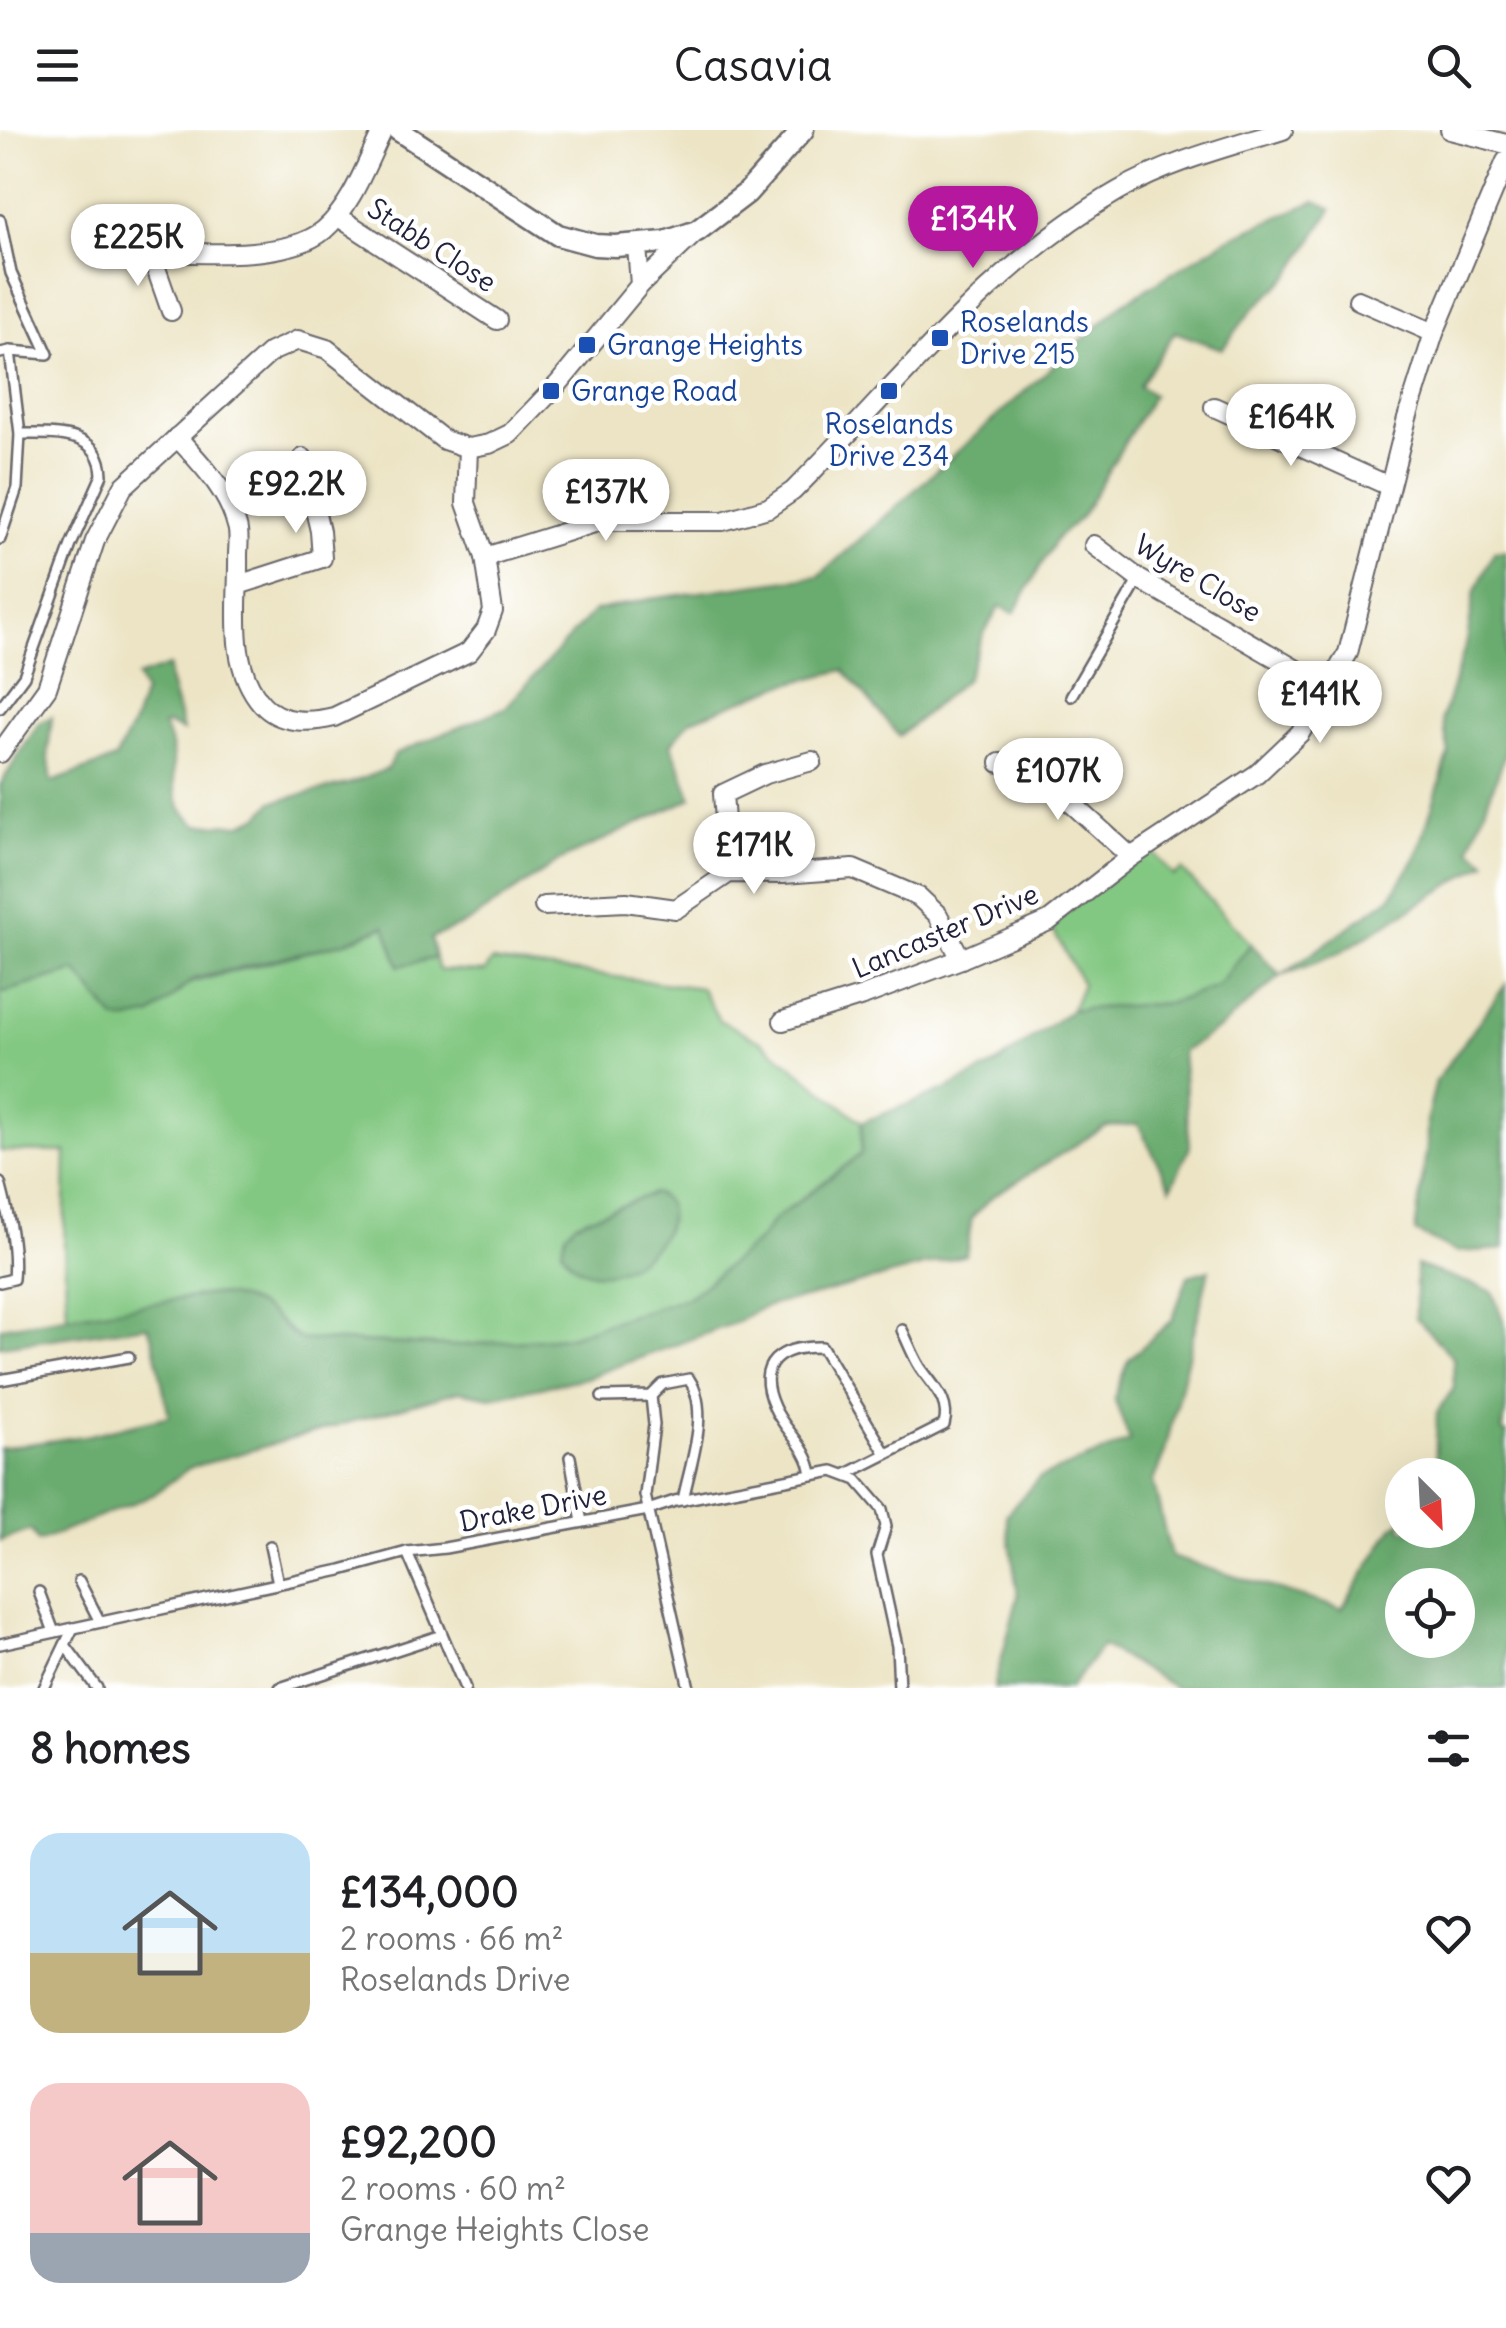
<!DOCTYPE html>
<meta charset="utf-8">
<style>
body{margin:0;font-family:Delius,sans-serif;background:#f2f2f2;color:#202124;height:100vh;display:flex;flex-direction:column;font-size:38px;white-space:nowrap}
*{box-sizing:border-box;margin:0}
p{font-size:32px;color:#757577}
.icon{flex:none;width:55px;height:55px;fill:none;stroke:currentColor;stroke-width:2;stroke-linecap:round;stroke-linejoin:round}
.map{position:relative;height:1558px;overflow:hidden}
.side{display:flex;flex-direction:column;background:#fff;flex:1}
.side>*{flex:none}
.needle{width:65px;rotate:156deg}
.controls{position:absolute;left:1385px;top:1328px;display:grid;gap:20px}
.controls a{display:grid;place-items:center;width:90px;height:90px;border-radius:50%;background:#fff;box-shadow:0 10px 40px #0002;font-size:50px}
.price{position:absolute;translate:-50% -85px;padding:0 22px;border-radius:35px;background:#fff;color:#222;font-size:32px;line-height:65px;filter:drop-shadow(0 2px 5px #0008)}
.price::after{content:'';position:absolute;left:50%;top:60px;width:30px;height:22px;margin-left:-15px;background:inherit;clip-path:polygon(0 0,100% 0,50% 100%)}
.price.active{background:#b5179e;color:#fff}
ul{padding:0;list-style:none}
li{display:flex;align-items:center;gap:30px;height:250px;padding:0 30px}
li span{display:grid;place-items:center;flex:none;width:280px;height:200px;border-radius:30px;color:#555}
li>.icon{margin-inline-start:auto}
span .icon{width:120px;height:120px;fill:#fffc;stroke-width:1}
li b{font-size:42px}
h2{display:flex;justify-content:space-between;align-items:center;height:120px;padding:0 30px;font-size:42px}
header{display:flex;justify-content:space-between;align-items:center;height:130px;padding:0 30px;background:#fff;font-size:45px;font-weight:600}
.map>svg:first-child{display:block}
.green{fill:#83c882;stroke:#52755e;stroke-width:2.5}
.forest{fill:#6aac70;stroke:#466756;stroke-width:2.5;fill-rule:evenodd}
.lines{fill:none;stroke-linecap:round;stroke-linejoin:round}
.service-casing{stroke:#69666b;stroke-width:14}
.minor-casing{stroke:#69666b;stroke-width:22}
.tertiary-casing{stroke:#69666b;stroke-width:25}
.service{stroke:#fff;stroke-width:9}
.minor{stroke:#fff;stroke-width:18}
.tertiary{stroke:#fff;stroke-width:20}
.transit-dot{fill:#1a4fb4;stroke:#fff;stroke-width:4}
.labels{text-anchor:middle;stroke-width:9;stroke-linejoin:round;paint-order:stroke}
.street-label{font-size:28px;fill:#22223b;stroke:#fff}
.transit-label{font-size:28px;fill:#164399;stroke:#fff;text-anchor:start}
</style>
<header><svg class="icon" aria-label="menu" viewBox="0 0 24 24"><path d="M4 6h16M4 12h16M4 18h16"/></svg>Casavia<svg class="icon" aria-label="search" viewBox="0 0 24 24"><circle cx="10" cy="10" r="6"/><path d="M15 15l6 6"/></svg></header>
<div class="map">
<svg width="1506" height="1558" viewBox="0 0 1506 1558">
<rect width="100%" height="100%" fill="#fff"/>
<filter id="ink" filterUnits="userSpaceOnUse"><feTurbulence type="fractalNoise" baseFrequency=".01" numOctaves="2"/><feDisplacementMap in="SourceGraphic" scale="20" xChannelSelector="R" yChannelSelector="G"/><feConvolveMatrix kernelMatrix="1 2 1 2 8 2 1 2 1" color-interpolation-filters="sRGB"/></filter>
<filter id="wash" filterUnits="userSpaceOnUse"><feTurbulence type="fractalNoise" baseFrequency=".0048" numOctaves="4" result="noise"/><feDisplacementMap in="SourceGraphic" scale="40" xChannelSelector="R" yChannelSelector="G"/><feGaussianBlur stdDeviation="2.25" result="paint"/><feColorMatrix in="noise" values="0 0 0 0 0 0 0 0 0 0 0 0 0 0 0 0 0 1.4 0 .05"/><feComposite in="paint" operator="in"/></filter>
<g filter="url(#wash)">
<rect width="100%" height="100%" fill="#ece4c4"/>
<g class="green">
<polygon points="1149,717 1174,746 1182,740 1251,814 1217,857 1170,873 1071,880 1082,854 1050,794"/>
<polygon points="386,796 417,832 435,828 439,840 485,842 492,831 701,858 719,890 761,911 862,992 861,1024 774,1090 759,1110 691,1166 566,1207 452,1216 299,1209 272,1185 204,1165 142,1177 67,1186 64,1117 66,1022 0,1021 0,863 76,841 103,874 168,871 186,854 345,812"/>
</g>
<g class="forest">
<path d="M 1316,71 L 1332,79 L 1290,145 L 1253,179 L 1222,219 L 1175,202 L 1139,256 L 1153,265 L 1081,387 L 1056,409 L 1014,483 L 1000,476 L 984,503 L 966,549 L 899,606 L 844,540 L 779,556 L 691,590 L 671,614 L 692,668 L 559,731 L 469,792 L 431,808 L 435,828 L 399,836 L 385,796 L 345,812 L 194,849 L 152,885 L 124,891 L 115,889 L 76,841 L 0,863 L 0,655 L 39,593 L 52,587 L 48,623 L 52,652 L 115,629 L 134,592 L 144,562 L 137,547 L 169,536 L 169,549 L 183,601 L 167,594 L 163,596 C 185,629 158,669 198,695 L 241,694 L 260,686 L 272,672 L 351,653 L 387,639 L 395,624 L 505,578 L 594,481 L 649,469 L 819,446 L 1122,174 L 1229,108 Z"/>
<path d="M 1506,421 L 1506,623 L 1470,718 L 1487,732 L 1338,824 L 1281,846 L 1221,897 L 1182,922 L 1190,1017 L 1171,1058 L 1138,994 L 1105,997 L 993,1066 L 972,1087 L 966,1125 C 917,1137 869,1151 821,1164 C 793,1172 762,1172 740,1191 L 586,1248 L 491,1267 L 459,1261 L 189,1338 L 153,1365 L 38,1412 L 31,1400 L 0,1411 L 0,1318 L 90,1305 L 169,1286 L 153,1209 L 147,1196 L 0,1216 L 0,1197 L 212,1164 C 235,1166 256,1171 273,1186 C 284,1196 290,1207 305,1210 L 452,1216 L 566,1207 L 691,1166 L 759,1110 L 774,1090 L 861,1024 L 862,992 L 945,960 L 998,933 L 1071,880 L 1170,873 L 1217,857 L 1251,814 L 1281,846 L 1391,767 L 1417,725 L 1449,623 L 1442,588 L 1467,511 L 1474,464 L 1494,422 Z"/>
<polygon points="1506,854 1504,1119 1456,1122 1415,1102 1427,1016 1427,988 1436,951"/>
<path d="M 653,1063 C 710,1083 603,1190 562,1120 L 566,1103 L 575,1093 Z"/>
<path d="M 1416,1135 L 1492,1161 L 1506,1198 L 1506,1278 L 1502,1301 L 1506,1303 L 1506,1558 L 1176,1558 L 1102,1516 L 1070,1558 L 994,1558 L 1018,1466 L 1006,1385 L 1039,1348 L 1130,1311 L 1114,1268 L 1128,1230 L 1172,1190 L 1188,1146 L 1209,1140 L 1164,1325 L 1153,1351 L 1171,1427 L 1342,1479 L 1394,1396 L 1402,1391 L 1402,1400 L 1458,1400 L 1458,1345 L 1435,1345 L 1437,1282 L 1454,1258 L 1453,1228 L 1416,1188 ZM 1402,1455 L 1458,1455 L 1458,1510 L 1402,1510 Z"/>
</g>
</g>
<g filter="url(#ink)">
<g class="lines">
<g class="service-casing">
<g id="service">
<polyline points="0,90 11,143 48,224 10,221"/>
<polyline points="0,223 10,221 20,304 17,358 0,409"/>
<polyline points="1071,566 1139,449"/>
<path d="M 0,578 L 24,546 L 71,415 L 102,345 C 101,300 53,304 20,304"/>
<path d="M 0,1053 C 8,1083 16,1117 13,1149 L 0,1152"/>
<polyline points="0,1250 129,1227"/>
<polyline points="651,1266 654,1295 645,1365 689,1558"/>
<path d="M 602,1267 L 651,1266 L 663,1254 L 689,1249 C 711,1281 690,1334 683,1370"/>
<polyline points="570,1327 582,1392"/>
<path d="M 812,1344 C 808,1316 785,1302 774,1277 C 754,1232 781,1216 822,1217 L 886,1324"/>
<path d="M 847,1344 L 944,1295 C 951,1271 933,1256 920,1237 C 913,1226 908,1212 902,1200"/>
<polyline points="270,1416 278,1453"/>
<polyline points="407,1422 465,1558"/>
<polyline points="79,1451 100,1492"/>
<polyline points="39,1462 54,1502"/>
<polyline points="0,1514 341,1440 407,1422 445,1418 648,1380 675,1371 833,1341 857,1350 882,1379 886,1396 877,1425 897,1516 899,1558"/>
<polyline points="65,1515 97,1558"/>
<polyline points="44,1558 73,1498"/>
<polyline points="280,1558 442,1505"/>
</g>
</g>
<g class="minor-casing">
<g id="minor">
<polyline points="1450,0 1506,14"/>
<polyline points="337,86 497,190"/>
<path d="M 134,90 L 150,121 C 196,123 287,131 324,100 C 352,76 367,32 383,0"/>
<polyline points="150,121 171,181"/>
<polyline points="640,155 697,101"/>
<polyline points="1358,170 1434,203"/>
<polyline points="1214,277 1389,356"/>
<path d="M 177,307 C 201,334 228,360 237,396 C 240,405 238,416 238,426 C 239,476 227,534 262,574 C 280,594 310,593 334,587 L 469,522 L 486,500 L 493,481 L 485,427 L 466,373 L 468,318"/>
<polyline points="1094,415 1139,449 1328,558"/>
<path d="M 485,427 L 601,391 L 723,391 L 768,378 L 793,361 C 896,258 989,135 1118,61 C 1168,32 1227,17 1283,0"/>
<polyline points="238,455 322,428 320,401 303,328"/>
<polyline points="0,623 47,558 95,411 123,357 271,222 298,210 327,219 444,310 468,318 489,314 510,304 559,253 640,155 637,116"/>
<polyline points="1000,633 1036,641 1131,727"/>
<polyline points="729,743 723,664 765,644 812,631"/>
<polyline points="544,776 626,772 676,779 729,743 783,744 853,739 919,767 938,785 961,829"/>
<polyline points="783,891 863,866 961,829 1049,791 1131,727 1257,644 1300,603 1348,523 1407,288 1434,203 1506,31"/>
</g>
</g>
<g class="tertiary-casing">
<polyline id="tertiary" points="398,0 558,105 595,115 615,116 665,112 697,101 747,63 803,0"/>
</g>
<use href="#service" class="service"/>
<use href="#minor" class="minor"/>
<use href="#tertiary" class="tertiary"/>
</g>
</g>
<g class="transit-dot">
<rect x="930" y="198" width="20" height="20" rx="5"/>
<rect x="577" y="205" width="20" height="20" rx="5"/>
<rect x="541" y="251" width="20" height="20" rx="5"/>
<rect x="879" y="251" width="20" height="20" rx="5"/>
</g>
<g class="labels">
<g class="street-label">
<text transform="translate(432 115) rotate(33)" y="10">Stabb Close</text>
<text transform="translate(1198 448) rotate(31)" y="10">Wyre Close</text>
<text transform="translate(945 801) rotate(-23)" y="10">Lancaster Drive</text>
<text transform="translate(533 1378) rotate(-11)" y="10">Drake Drive</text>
</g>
<g class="transit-label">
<text x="960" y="202">Roselands<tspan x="960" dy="32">Drive 215</tspan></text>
<text x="607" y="225">Grange Heights</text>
<text x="571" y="271">Grange Road</text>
<text x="889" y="304" text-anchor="middle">Roselands<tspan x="889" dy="32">Drive 234</tspan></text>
</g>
</g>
</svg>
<div class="controls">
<a><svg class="needle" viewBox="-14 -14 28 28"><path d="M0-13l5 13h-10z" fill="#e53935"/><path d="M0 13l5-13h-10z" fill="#757577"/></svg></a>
<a><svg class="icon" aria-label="locate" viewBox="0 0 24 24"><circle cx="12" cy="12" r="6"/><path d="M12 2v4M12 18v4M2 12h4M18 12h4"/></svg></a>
</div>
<b class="price active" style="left:973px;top:141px">£134K</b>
<b class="price" style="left:138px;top:159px">£225K</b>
<b class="price" style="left:1291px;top:339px">£164K</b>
<b class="price" style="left:296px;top:406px">£92.2K</b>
<b class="price" style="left:606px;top:414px">£137K</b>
<b class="price" style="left:1320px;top:616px">£141K</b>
<b class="price" style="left:1058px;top:693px">£107K</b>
<b class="price" style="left:754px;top:767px">£171K</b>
</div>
<section class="side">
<h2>8 homes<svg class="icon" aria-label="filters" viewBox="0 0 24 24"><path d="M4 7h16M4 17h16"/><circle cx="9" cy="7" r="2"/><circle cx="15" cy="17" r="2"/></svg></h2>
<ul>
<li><span style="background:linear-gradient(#bfe0f5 60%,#c2b280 0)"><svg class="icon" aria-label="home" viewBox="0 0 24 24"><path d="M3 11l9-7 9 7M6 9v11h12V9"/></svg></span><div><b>£134,000</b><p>2 rooms · 66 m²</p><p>Roselands Drive</p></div><svg class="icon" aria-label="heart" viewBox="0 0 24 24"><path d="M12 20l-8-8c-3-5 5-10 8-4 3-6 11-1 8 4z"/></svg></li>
<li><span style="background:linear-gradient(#f6c9c9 75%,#9aa5b1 0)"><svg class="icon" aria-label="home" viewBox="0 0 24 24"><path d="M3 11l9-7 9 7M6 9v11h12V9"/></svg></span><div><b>£92,200</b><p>2 rooms · 60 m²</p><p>Grange Heights Close</p></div><svg class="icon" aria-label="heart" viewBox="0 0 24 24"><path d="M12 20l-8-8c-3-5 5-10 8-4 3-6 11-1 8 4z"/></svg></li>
</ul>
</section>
